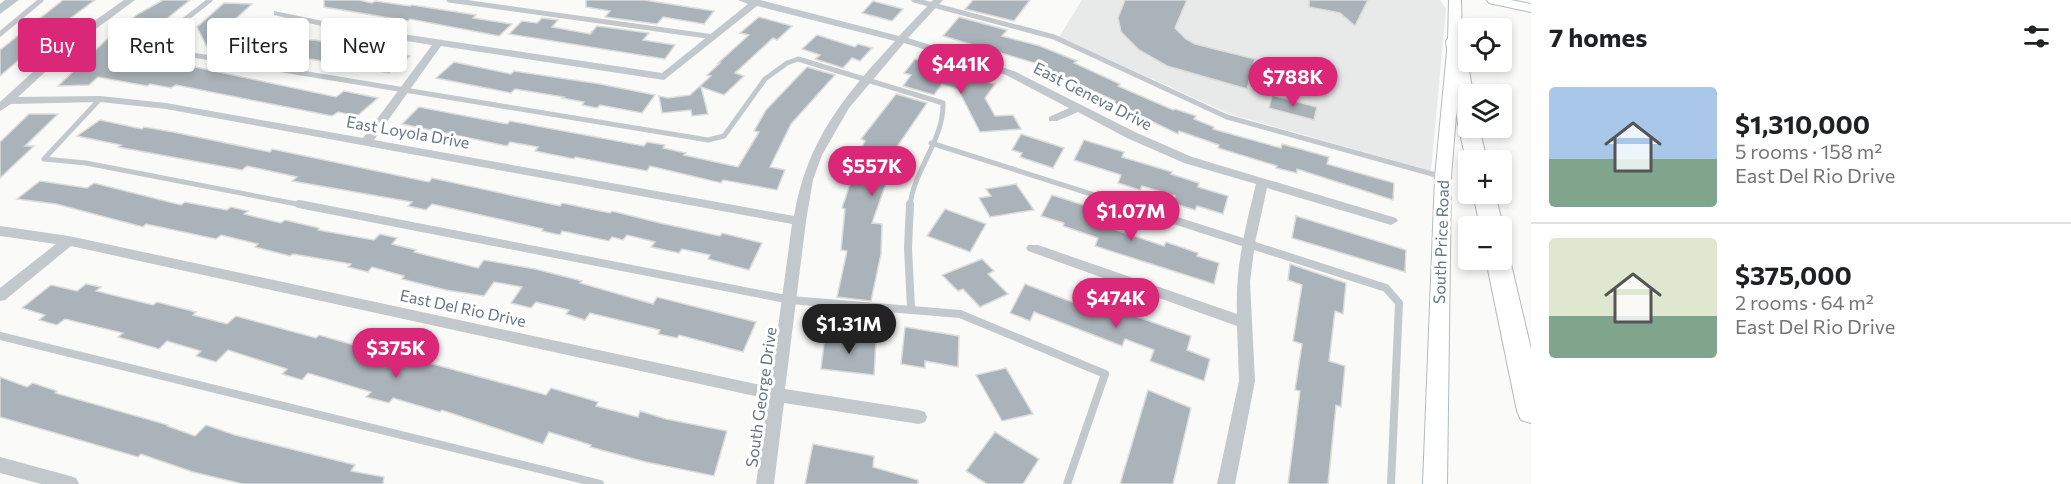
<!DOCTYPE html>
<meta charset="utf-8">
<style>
body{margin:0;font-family:Commissioner,sans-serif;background:#f2f2f2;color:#202124;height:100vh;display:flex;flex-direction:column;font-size:22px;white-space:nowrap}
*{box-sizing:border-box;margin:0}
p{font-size:20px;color:#757577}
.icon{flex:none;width:33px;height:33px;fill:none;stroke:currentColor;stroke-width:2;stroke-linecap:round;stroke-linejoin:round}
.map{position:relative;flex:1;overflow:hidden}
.drawer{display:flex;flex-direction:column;background:#fff;width:540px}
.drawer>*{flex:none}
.top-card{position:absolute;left:18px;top:18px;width:570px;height:54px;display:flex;gap:12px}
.fabs{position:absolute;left:1458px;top:18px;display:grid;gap:12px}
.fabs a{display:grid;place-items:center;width:54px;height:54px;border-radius:6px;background:#fff;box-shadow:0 3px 9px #0003;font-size:30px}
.price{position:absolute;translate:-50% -51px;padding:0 14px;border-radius:21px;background:#db2777;color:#fff;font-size:20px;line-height:39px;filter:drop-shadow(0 2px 3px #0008)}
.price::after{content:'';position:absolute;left:50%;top:36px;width:18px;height:14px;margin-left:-9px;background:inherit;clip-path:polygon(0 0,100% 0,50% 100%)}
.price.current{background:#222;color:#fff}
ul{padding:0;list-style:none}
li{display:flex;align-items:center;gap:18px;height:150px;padding:0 18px}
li+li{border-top:2px solid #e0e0e0}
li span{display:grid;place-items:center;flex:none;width:168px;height:120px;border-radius:6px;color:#555}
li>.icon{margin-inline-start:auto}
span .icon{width:72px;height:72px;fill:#fffc;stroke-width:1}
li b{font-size:26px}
h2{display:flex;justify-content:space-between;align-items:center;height:72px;padding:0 18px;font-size:26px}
.pill{padding:0 21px;border-radius:6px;background:#fff;box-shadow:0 3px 9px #0003;font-size:21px;line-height:54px}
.pill.current{background:#db2777;color:#fff}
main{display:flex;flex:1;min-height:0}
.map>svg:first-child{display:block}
.built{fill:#e8e9e9}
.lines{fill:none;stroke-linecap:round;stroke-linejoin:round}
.canal{fill:#bbc7cb;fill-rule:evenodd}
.building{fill:#aab3b9;stroke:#dcdcda;stroke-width:1.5}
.secondary-casing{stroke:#b3babf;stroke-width:2}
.highway-casing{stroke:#b4b9bd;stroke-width:2}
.lane-far1{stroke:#c3c8cc;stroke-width:5}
.lane{stroke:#c3c8cc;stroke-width:8}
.street{fill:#c3c8cc;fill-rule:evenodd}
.secondary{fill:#fff;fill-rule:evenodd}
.highway{fill:#fff;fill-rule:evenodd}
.labels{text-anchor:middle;stroke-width:6;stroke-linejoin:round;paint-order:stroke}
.street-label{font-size:16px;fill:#657683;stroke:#fff}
</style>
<main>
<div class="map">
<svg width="1531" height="484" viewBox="0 0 1531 484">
<rect width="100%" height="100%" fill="#fafaf8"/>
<polygon class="built" points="1082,0 1440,0 1446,9 1431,171 1230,114 1059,37"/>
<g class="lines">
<polygon class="canal" points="5,0 19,0 0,14 0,4"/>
</g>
<g class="building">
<polygon points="63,0 95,0 53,31 0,76 0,50"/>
<polygon points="163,0 190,0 118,58 180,70 186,65 336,97 344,91 378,98 357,116 338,112 332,116 176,85 171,88 150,84 147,86 98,77 89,85 58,86 105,41 138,14"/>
<polygon points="324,0 359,0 372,3 375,1 410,6 412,5 476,15 473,18 512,24 499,36 410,19 408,21 324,7"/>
<polygon points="586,0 644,0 714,11 704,24 663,17 657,24 605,17 610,11 586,7"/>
<polygon points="973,0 1030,0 1014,21 965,9"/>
<polygon points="1125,0 1187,0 1175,28 1186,39 1195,44 1255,59 1247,89 1167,66 1139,50 1121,32 1118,18"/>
<polygon points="1309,0 1368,0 1355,26 1340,13 1309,7"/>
<polygon points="873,1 903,9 892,21 862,13"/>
<polygon points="224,3 252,4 231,23 244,45 258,34 295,40 315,40 374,53 378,50 410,56 389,73 225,44 208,49 197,27"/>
<polygon points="759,17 792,26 777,40 773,38 735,73 744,76 724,95 701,87 708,114 692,116 691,110 662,113 659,96 668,98 690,95 711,76 707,75 720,63 718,63 749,35 740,33"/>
<polygon points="959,17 1007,30 1002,36 1040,46 1077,61 1074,63 1120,84 1118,86 1173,110 1175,109 1196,116 1194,119 1214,127 1213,129 1281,148 1282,144 1329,157 1327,164 1394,183 1393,200 1297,169 1297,173 1276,168 1277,166 1218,148 1219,145 1179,131 1178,134 1113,103 1115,101 1059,75 1042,69 1045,66 943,36"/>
<polygon points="542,18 558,20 552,27 590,34 597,26 649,33 643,40 675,45 665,59 509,34 522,21 537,23"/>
<polygon points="817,35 855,47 858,44 872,48 860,61 852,58 843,68 815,59 820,55 802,49"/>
<polygon points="915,59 930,63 927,67 995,84 985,98 995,116 1013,115 1021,129 980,132 958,89 942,84 934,95 903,86 911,75 904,73"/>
<polygon points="454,62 511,74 514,71 600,84 655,95 642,113 600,105 597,108 582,105 584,102 562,98 564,97 515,89 511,93 436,78"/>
<polygon points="807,67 835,75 791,124 770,167 785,170 777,190 723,180 721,183 650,166 647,171 575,157 574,159 535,151 538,147 510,142 507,146 402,124 419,107 507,124 510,121 644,146 647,142 665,145 663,148 686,153 684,155 738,167 759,132 754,131 766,110"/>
<polygon points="896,94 927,103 892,154 896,155 872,223 882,224 881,254 871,301 837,297 847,251 841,250 845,209 842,208 854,172 850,171 865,141 861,139"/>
<polygon points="1272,95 1317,107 1314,120 1269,108"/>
<polygon points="29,114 58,114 25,146 34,146 0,178 0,142"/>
<polygon points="100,120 142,129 144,127 173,132 270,152 272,149 429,182 432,178 560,206 562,203 610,213 612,211 660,223 720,236 722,233 762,243 749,270 708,259 710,255 682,249 679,253 651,247 655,242 627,235 623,240 612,237 609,241 562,231 560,235 542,231 543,229 432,204 426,210 408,206 412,202 292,181 297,177 247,166 242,170 118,147 121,145 77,136"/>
<polygon points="1021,134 1064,148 1053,168 1020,157 1022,153 1012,150"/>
<polygon points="1084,140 1124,152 1122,157 1172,172 1171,174 1199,183 1198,187 1228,196 1223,214 1197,206 1195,210 1172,203 1175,196 1142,186 1140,190 1118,183 1121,175 1074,160"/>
<polygon points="40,181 87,188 94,183 181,205 185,202 227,210 231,207 248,211 244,214 281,223 285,220 319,228 318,230 374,240 380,234 397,238 392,244 416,250 414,252 478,268 484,260 535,269 582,281 580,283 653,304 657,297 756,322 743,352 679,335 677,338 658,334 660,330 590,313 585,320 566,314 569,310 536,302 531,308 511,303 522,287 494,282 484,296 446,290 402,279 404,276 372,267 368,272 348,267 351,264 293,254 290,256 255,247 258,244 221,235 216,239 146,224 143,227 56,204 17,199"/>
<polygon points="1016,184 1034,210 990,217 979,198 991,196 986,189"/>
<polygon points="1052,195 1096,209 1090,221 1164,246 1166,242 1198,253 1197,256 1219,263 1214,284 1095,246 1098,238 1063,226 1064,223 1041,216"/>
<polygon points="945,209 986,224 970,252 927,236"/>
<polygon points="1296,216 1406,250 1405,272 1292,238"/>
<polygon points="982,259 994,271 988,274 1008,294 980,307 963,289 958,291 942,275"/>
<polygon points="1290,264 1346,283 1343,314 1335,311 1329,361 1345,366 1341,407 1336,405 1328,484 1288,484 1300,391 1295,390 1302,344 1293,341 1302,285 1288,280"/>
<polygon points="86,284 101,287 96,291 153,305 157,302 196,312 193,315 227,324 236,316 316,338 319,335 361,347 357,352 394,362 400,355 546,395 551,388 598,402 596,406 638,417 640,411 666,419 727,431 714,476 646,462 590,447 591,445 549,432 543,444 442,410 440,412 393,398 389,403 366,397 371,392 308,373 302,380 282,374 287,369 228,350 216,362 196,356 201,351 167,341 159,349 118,337 123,333 65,319 57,325 39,320 45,315 22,308 51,285 77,291"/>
<polygon points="1025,284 1090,309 1093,301 1191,336 1187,350 1210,359 1204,381 1150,361 1154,350 1125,339 1122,346 1034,312 1030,321 1010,313"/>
<polygon points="905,327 959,336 958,367 925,361 925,368 901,364"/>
<polygon points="825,335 876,341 874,375 821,369"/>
<polygon points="1006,368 1033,414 1002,421 976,375"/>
<polygon points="0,377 27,387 33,383 57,391 55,393 168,425 167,426 195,436 206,425 235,435 355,465 351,471 384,477 383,484 243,484 193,472 141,454 138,457 0,417"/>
<polygon points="1148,390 1191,408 1173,484 1120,484"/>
<polygon points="995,432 1039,459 1023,484 987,484 966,471"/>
<polygon points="813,444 874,456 873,467 918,480 918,484 805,484"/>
</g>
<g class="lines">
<g class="secondary-casing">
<g id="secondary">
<polygon points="1449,0 1461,0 1462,41 1451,177 1447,484 1423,484 1435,177 1448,41"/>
<polygon points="1487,0 1511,0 1531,4 1531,12 1489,3"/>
</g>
</g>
<g class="highway-casing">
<g id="highway">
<polygon points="1455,36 1461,37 1464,41 1473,94 1468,94 1468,128 1479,128 1487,160 1468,160 1468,163 1466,160 1458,124 1446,41 1449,37"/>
<polygon points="1473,194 1495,194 1503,226 1502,228 1480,226"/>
<polygon points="1502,252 1507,254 1510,260 1531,349 1531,423 1521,420 1517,411 1486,260 1502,260"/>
</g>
</g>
<g class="lane-far1">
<path d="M 210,0 L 156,42 L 156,49 L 708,140 L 724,136 L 765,79 L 787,63 L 798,59 L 943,103 C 944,140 914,169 910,206"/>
<polyline points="449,0 714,37"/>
<polyline points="914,0 1054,37 1227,117 1443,177"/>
<polyline points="0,34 41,0"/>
<polyline points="100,99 44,159 86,163 307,206"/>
<polyline points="931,143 1129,206"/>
</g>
<g class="lane">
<polyline points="299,204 791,300 960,314 1105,374 1067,484"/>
<polyline points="910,204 908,248 911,308"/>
<polyline points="1124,204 1386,288 1399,303 1391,484"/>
<polyline points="0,336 600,484"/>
</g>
<g class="street">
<path d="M 124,0 L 135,0 L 78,42 L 18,97 L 100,96 L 166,103 L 363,138 L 432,45 L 343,31 L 274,15 L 274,11 L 343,25 L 662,73 L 748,4 L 738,0 L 760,0 L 899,36 L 933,0 L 943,0 L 908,38 L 1014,71 L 1135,132 L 1192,157 L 1396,218 L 1398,221 L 1391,225 L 1267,188 L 1255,243 L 1250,282 L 1255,381 L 1235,484 L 1217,484 L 1239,381 L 1237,326 L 1028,251 L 1026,248 L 1028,245 L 1038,245 L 1237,314 C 1235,268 1245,229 1256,184 L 1184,163 L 1127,138 L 1078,112 L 1057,121 L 1049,121 L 1049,117 L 1069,108 L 1006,75 L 904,43 L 849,108 L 822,155 L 813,180 L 806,221 L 785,389 L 919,410 L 925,412 L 927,417 L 925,422 L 919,424 L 784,403 L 774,484 L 756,484 L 768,399 L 71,246 L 5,300 L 0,301 L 0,288 L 56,244 L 0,236 L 0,226 L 69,236 L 770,387 L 792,224 L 166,109 L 100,102 L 11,104 L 0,111 L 0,102 L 70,38 ZM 757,6 L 895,41 C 844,96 807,140 794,216 L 374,140 L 441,46 L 664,80 Z"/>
<polygon points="0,457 70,476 76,478 79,484 41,484 0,473"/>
</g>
<use href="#secondary" class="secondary"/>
<use href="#highway" class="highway"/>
</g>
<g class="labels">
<g class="street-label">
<text transform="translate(1093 96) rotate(27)" y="6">East Geneva Drive</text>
<text transform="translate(408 132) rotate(10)" y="6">East Loyola Drive</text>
<text transform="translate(1441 242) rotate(-88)" y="6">South Price Road</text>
<text transform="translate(463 308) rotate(12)" y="6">East Del Rio Drive</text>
<text transform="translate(761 397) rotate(-82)" y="6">South George Drive</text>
</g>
</g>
</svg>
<div class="fabs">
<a><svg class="icon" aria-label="locate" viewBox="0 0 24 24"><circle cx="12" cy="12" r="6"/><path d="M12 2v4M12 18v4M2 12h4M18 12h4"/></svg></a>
<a><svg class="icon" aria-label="layers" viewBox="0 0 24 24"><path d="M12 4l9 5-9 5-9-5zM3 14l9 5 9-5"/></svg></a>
<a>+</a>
<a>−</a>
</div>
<b class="price" style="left:961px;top:95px">$441K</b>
<b class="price" style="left:1293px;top:108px">$788K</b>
<b class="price" style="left:872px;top:197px">$557K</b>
<b class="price" style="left:1131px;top:242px">$1.07M</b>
<b class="price" style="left:1116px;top:329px">$474K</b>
<b class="price current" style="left:849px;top:355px">$1.31M</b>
<b class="price" style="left:396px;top:379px">$375K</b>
<div class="top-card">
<a class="pill current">Buy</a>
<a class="pill">Rent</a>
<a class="pill">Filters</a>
<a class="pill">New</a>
</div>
</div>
<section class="drawer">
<h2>7 homes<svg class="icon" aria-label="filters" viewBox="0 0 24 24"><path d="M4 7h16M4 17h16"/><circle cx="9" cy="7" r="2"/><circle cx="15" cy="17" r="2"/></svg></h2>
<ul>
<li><span style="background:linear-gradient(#a9c7e8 60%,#7fa58c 0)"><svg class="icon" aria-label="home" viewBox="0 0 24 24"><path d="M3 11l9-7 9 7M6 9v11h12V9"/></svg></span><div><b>$1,310,000</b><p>5 rooms · 158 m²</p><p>East Del Rio Drive</p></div></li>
<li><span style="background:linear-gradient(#dfe7d0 65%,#7fa58c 0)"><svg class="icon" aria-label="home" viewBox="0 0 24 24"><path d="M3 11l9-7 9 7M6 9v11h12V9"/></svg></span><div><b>$375,000</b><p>2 rooms · 64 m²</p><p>East Del Rio Drive</p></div></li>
</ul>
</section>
</main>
